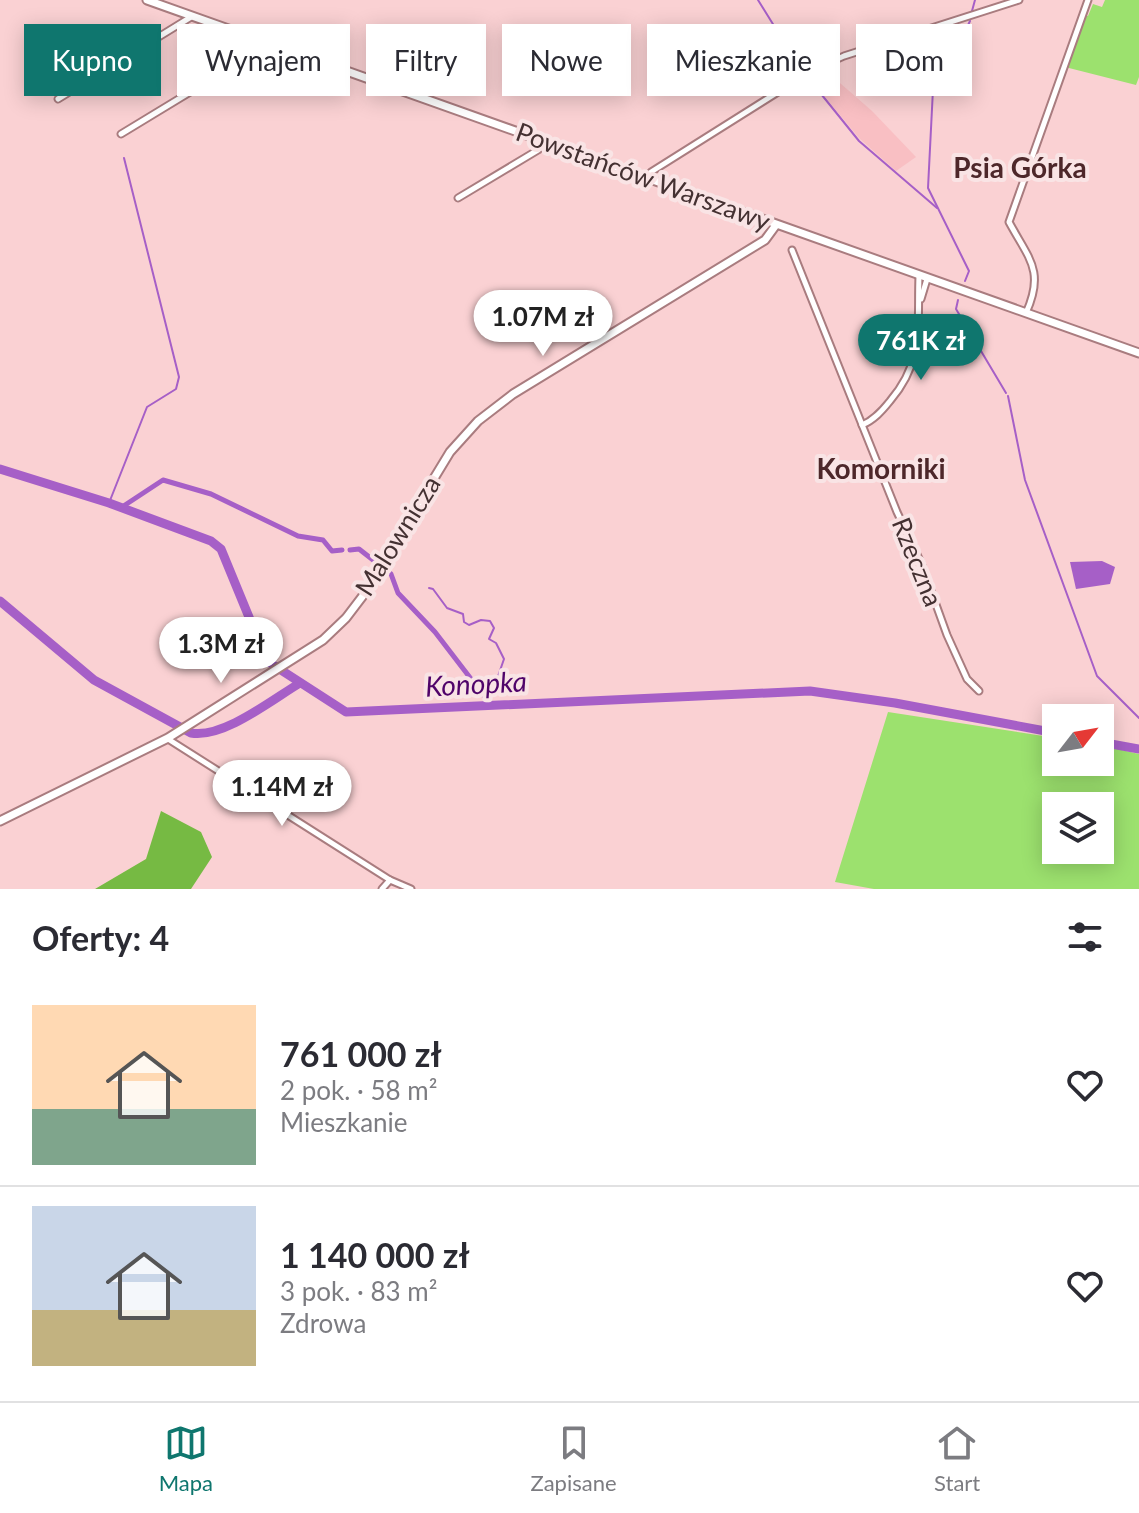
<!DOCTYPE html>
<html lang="pl">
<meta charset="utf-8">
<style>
body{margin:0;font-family:Lato,sans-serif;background:#f2f2f3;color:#2b2b33;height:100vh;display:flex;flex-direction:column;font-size:30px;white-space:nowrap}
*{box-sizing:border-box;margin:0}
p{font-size:26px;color:#7c7c81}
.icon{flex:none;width:44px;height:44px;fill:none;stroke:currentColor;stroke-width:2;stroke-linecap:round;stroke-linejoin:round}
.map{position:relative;height:889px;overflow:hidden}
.sheet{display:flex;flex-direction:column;background:#fff;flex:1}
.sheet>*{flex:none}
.top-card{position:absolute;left:24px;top:24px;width:1092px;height:72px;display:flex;gap:16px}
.needle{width:52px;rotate:59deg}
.fabs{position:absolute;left:1042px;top:704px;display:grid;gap:16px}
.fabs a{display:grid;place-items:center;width:72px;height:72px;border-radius:0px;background:#fff;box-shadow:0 4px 20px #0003;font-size:40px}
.price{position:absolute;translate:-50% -68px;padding:0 18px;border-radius:28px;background:#fff;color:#222;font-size:26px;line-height:52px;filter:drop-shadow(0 2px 4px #0008)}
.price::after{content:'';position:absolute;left:50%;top:48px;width:24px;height:18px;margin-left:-12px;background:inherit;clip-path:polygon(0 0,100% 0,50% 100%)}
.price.selected{background:#0f766e;color:#fff}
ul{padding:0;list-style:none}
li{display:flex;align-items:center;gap:24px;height:200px;padding:0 32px}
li+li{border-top:2px solid #e1e1e2}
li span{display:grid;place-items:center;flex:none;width:224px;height:160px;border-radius:0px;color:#555}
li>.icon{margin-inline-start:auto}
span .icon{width:96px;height:96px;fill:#fffc;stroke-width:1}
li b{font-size:34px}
h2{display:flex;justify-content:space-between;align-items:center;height:96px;padding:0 32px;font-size:34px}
.pill{padding:0 28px;border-radius:0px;background:#fff;box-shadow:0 4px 20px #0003;font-size:28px;line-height:72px}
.pill.selected{background:#0f766e;color:#fff}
.tabs{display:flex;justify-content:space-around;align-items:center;height:112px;border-top:2px solid #e1e1e2;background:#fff;font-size:22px;color:#7c7c81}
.tabs a{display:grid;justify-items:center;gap:4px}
.tabs .selected{color:#0f766e}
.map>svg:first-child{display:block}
.built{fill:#f9bfc3}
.green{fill:#9ce16e;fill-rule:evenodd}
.forest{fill:#76ba43}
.water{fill:#a65fc7}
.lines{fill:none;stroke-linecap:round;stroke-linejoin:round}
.stream{stroke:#a65fc7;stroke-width:2}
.canal{stroke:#a65fc7;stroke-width:5}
.river{stroke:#a65fc7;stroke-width:9}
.street-casing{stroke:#a97c7f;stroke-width:9}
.secondary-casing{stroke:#a97c7f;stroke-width:11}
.street{stroke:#fff;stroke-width:5}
.secondary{stroke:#fff;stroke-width:7}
.labels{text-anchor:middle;stroke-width:8;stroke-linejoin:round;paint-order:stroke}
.street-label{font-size:26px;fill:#443132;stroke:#f9e4e5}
.neighbourhood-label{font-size:28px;font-weight:bold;fill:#4d272a;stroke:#f9e4e5}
.water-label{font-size:28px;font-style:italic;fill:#50046a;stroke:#f9e4e5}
</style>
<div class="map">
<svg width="1139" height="889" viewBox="0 0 1139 889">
<rect width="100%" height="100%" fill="#fad1d3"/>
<polygon class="built" points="825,70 872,111 916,157 896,171 859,138 811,80"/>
<g class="green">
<polygon points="1105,0 1139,0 1139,77 1136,85 1065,67 1084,15 1088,16 1093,4 1102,7"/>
<path d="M 888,712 L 1056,738 L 1056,762 L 1100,762 L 1100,745 L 1139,754 L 1139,889 L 874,889 L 835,882 ZM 1056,806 L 1100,806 L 1100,850 L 1056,850 Z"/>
</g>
<polygon class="forest" points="161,811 201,832 212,857 191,889 95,889 146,859"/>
<polygon class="water" points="1102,561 1115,567 1110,584 1076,589 1070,562"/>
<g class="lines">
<g class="stream">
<polyline points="758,0 802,71"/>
<polyline points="972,11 975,0"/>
<polyline points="962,38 970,21"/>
<polyline points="950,57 933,89 928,188 969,271 965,281"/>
<polyline points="809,79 859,141 937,208"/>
<polyline points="958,300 956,309 1006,393"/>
<polyline points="1008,396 1025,480 1097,676 1139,718"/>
<polyline points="109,503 147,407 176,389 179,377 124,158"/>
<polyline points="429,588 433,589 447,608 463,614 464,622 469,625 481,620 490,621 494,628 489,639 496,643 504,659 495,685"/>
</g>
<g class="canal">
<polyline points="122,507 163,480 211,494 298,536 323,540 332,551 342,550"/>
<polyline points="350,550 359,549 391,574 398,593 435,632 491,705"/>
</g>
<g class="river">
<polyline points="0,469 109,503 211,541 221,549 267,661 346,712 810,691 895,703 1056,733"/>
<path d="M 0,601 L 94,680 L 191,733 C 223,739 273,699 300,683"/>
<polyline points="1100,742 1139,749"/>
</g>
<g class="street-casing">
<g id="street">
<polyline points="58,99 191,17"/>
<polyline points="121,134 256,52 263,43"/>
<polyline points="648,180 651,172 813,70 844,56 1019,0"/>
<polyline points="458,198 538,150 544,142"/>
<polyline points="792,250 897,512 921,563 947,635 967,679 979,691"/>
<polyline points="921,299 927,279"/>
<path d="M 1026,313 C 1045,271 1029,259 1009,222 L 1088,0"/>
<path d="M 862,425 C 874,420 882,411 890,401 C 925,360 917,325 919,276"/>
<polyline points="168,739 390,880 411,889"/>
<polyline points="382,889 390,880"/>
</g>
</g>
<g class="secondary-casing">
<g id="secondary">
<polyline points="147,0 1139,353"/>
<polyline points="0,821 168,738 323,640 346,618 362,597 450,452 478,421 513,394 765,240 776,225"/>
</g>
</g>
<use href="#street" class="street"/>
<use href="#secondary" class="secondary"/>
</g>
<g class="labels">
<g class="street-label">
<text transform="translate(643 177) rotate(20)" y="9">Powstańców Warszawy</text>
<text transform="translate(398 536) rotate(-58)" y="9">Malownicza</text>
<text transform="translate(917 562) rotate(68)" y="9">Rzeczna</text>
</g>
<g class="neighbourhood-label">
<text x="1020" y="178">Psia Górka</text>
<text x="881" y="479">Komorniki</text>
</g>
<g class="water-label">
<text transform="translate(476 684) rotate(-3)" y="10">Konopka</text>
</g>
</g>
</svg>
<div class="fabs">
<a><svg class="needle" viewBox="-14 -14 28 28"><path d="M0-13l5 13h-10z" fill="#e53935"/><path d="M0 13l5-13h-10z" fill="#7c7c81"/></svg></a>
<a><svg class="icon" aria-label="layers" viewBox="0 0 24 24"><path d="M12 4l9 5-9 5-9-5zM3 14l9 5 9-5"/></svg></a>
</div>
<b class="price" style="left:543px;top:358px">1.07M zł</b>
<b class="price selected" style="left:921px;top:382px">761K zł</b>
<b class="price" style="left:221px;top:685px">1.3M zł</b>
<b class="price" style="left:282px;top:828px">1.14M zł</b>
<div class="top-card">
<a class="pill selected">Kupno</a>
<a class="pill">Wynajem</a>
<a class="pill">Filtry</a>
<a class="pill">Nowe</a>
<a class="pill">Mieszkanie</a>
<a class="pill">Dom</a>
</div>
</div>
<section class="sheet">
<h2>Oferty: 4<svg class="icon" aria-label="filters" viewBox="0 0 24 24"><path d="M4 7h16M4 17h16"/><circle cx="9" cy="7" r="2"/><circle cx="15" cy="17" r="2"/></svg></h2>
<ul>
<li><span style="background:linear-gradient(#ffd9b3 65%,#7fa58c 0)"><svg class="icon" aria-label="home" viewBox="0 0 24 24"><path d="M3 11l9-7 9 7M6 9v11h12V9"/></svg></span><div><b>761 000 zł</b><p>2 pok. · 58 m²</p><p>Mieszkanie</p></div><svg class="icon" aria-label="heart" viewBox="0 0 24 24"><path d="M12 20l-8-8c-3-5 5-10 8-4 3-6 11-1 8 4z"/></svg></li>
<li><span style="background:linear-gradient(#c9d6e8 65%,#c2b280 0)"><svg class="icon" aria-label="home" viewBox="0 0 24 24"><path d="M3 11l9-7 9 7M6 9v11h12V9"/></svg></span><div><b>1 140 000 zł</b><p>3 pok. · 83 m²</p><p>Zdrowa</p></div><svg class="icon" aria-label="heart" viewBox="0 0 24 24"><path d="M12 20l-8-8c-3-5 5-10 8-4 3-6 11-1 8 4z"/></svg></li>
</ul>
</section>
<nav class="tabs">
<a class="selected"><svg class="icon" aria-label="map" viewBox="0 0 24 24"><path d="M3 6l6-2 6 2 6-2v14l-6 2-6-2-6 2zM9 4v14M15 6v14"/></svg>Mapa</a>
<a><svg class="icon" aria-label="saved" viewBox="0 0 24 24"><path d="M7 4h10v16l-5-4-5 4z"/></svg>Zapisane</a>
<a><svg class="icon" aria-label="home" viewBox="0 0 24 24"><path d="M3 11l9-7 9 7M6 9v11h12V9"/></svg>Start</a>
</nav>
